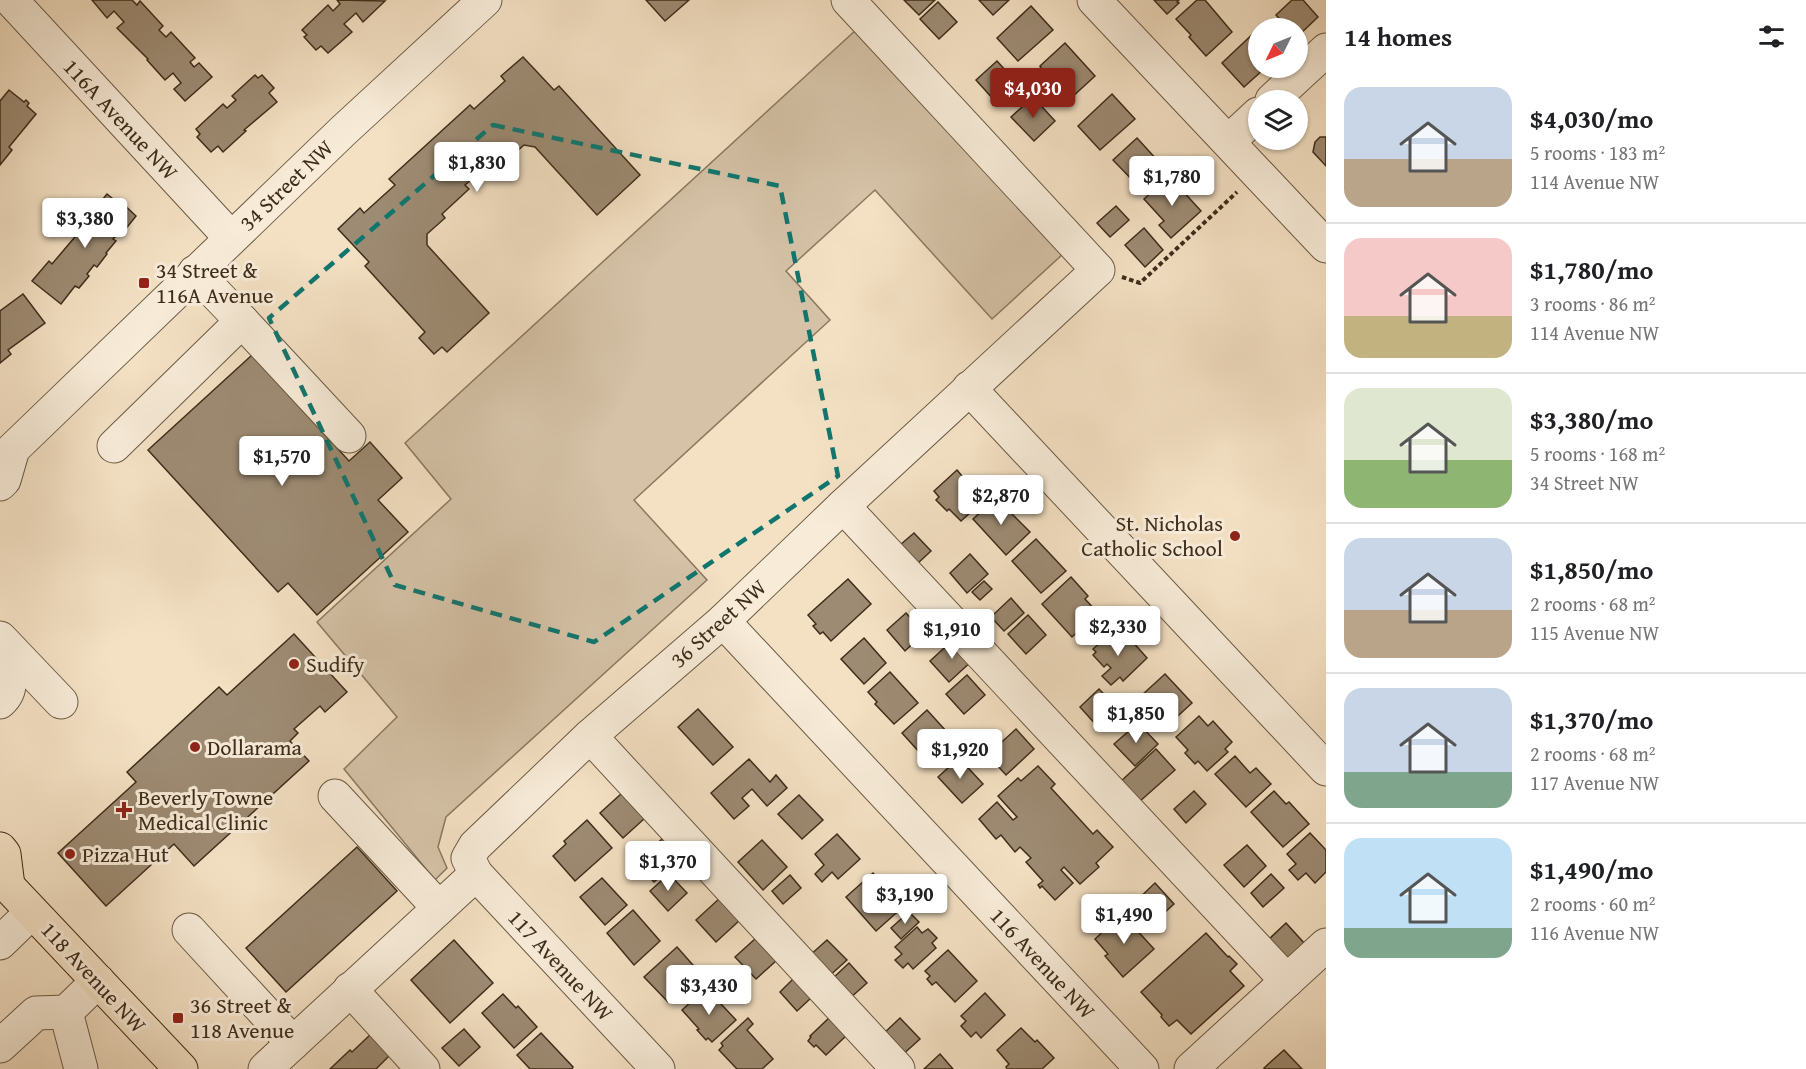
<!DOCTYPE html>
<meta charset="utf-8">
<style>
body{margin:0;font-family:"Gentium Book Plus",serif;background:#f2f2f2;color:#202124;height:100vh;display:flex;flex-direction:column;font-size:22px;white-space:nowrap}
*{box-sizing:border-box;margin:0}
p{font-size:20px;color:#757577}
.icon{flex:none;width:33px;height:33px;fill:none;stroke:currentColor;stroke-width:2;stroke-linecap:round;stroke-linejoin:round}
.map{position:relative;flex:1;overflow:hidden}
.side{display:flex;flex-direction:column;background:#fff;width:480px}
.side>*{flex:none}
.needle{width:39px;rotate:227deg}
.buttons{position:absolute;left:1248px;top:18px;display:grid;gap:12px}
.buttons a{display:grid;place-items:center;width:60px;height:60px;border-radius:50%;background:#fff;box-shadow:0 2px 4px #0004;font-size:30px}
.price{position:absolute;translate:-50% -51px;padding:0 14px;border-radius:6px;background:#fff;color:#222;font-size:20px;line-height:39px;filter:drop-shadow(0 2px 3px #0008)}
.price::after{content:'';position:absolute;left:50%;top:36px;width:18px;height:14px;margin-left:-9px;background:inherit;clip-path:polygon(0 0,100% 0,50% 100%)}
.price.selected{background:#8f2418;color:#fff}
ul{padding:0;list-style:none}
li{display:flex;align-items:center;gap:18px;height:150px;padding:0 18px}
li+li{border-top:2px solid #e0e0e0}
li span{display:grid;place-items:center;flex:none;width:168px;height:120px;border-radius:18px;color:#555}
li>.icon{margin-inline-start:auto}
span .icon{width:72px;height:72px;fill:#fffc;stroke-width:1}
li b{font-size:26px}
h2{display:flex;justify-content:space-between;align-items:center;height:72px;padding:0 18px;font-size:26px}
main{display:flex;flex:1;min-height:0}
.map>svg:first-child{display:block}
.green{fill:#d5c2a7;stroke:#8a7861;stroke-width:1.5}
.building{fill:#9d8b73;stroke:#3e2d1b;stroke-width:1.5}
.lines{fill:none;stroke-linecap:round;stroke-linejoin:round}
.minor-casing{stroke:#6c5a45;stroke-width:35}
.major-casing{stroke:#3e2d1b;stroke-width:35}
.path{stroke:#3e2d1b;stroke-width:4;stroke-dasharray:4.5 3;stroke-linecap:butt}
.minor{stroke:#f8ecd9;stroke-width:33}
.major{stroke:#f4e1c4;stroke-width:33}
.marked{fill:none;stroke:#0f766e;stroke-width:4.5;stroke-dasharray:12 8;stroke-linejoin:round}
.poi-dot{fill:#8f2418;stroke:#f8ecd9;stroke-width:2}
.labels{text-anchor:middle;stroke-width:6;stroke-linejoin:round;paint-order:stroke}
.street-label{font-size:22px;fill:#3e2d1b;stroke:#f8ecd9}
.poi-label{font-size:22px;fill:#3e2d1b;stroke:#f8ecd9;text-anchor:start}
</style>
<main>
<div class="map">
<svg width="1326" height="1069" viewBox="0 0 1326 1069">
<rect width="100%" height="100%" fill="#f4e1c4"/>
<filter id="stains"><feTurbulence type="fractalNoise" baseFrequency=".00333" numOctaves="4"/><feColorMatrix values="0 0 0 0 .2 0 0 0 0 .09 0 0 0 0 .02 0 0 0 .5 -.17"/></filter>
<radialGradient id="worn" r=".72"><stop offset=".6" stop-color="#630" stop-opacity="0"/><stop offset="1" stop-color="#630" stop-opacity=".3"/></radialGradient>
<polygon class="green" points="857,29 1064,253 992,319 875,190 786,271 830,320 634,500 707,580 446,817 438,847 447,868 435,880 344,769 397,717 317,622 451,499 405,443"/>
<g class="building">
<polygon points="92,0 132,0 137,5 140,1 163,26 159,30 166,37 171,32 195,58 190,62 194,67 199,63 212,77 185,101 174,89 181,83 173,73 165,80 147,60 148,59 117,28 124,22 114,11 107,18"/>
<polygon points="337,0 385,1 363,22 356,13 344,24 352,32 328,53 321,46 316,50 304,37 307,35 302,30 328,5 333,11 340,4"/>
<polygon points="646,0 689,0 665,21"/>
<polygon points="904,0 935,0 919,15"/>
<polygon points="979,0 1009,0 993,15"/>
<polygon points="1154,0 1179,0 1177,2 1179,3 1167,14"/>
<polygon points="1197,0 1205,0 1232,32 1206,56 1189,37 1191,35 1176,19"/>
<polygon points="1292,0 1303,0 1318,17 1298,36 1298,28 1288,28 1276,15"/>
<polygon points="938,2 957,22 939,39 920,19"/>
<polygon points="1031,6 1053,30 1018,61 997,38"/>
<polygon points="1258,29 1258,68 1265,68 1244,87 1222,63"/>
<polygon points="1065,43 1095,76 1070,99 1051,78 1046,82 1043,82 1036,74 1041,67 1040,66"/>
<polygon points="523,57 554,90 559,86 640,175 597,215 535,147 524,145 505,162 500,158 474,181 472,179 465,185 469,189 442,214 445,218 427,234 427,245 489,313 447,352 442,347 434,354 419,338 425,332 365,266 369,262 338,229 360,208 364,213 395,185 389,179 470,105 474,109 505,81 501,76"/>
<polygon points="997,61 1015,81 994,100 976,80"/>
<polygon points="255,75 258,78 262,75 274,88 269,93 277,102 244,130 246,131 223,152 218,146 211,152 197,137 200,134 196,129 223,104 227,108 236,100 232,96"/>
<polygon points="9,90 24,102 26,100 29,103 27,106 36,114 9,147 12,150 0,165 0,101"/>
<polygon points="1112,94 1135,119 1100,150 1078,126"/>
<polygon points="1033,97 1055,121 1034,141 1011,117"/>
<polygon points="1320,137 1326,137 1326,166 1313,152 1315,142"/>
<polygon points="1137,138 1168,172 1145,193 1113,160"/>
<polygon points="1169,176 1201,211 1171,238 1159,225 1164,221 1144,199"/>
<polygon points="107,194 117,202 119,200 136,216 120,236 118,234 113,239 116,241 106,253 107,254 97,267 94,265 87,274 89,276 79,288 75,286 61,304 32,281 49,261 52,264 80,231 78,229"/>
<polygon points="1116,206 1129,220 1110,237 1097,223"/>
<polygon points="1144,228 1163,250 1145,267 1125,245"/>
<polygon points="23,294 45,323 8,350 11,354 0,363 0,311"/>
<polygon points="252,355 349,461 370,442 402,478 378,500 408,532 317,615 288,583 278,592 148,450"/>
<polygon points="957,470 983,501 961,521 949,509 947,511 936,500 939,497 934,491"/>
<polygon points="996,498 1030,532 1006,555 973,519"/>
<polygon points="914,533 931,551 917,564 900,545"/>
<polygon points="1036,539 1066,571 1041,593 1012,561"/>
<polygon points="970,554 988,574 967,593 950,573"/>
<polygon points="1071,577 1088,596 1085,599 1098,613 1072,637 1042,604"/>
<polygon points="848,579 871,604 831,641 823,632 820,634 813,626 816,624 808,615"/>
<polygon points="984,581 992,589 980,600 972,592"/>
<polygon points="1011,598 1024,613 1004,631 991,617"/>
<polygon points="906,613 924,633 905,651 887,630"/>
<polygon points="1028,615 1046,635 1026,654 1008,634"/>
<polygon points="1114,630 1128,644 1132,641 1147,658 1123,681 1120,677 1111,685 1102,676 1111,668 1107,664 1104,667 1093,655 1096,652 1093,649"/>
<polygon points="294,634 347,692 325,712 320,706 294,729 298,733 290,741 309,761 194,866 174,844 106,906 58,853 136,782 127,772 219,687 227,695"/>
<polygon points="864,638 886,663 864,684 841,659"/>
<polygon points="955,638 974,659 949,682 930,661"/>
<polygon points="890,672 918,703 894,724 875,704 877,702 868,692"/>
<polygon points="1165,674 1192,703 1169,724 1142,695"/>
<polygon points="967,675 985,695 964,714 946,694"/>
<polygon points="1099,689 1118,709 1098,727 1080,707"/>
<polygon points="698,709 733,747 713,765 678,727"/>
<polygon points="927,710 956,742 931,765 902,733"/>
<polygon points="1199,716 1208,726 1213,721 1232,742 1225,749 1228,752 1207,771 1198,761 1195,764 1185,753 1188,750 1176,737"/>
<polygon points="1138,723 1158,744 1135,766 1114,744"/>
<polygon points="1016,729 1034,749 1006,775 995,763 1000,758 993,750"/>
<polygon points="1156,749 1175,770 1139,802 1120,782"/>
<polygon points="1235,756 1250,773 1256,768 1271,784 1246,807 1215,774"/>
<polygon points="959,758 983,784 962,803 938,777"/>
<polygon points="749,759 770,782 776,775 787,788 767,806 752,789 742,798 749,806 734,819 711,793"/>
<polygon points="1038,766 1055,784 1051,788 1093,834 1097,830 1113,847 1096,863 1099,867 1080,884 1064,867 1061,870 1073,883 1055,900 1042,886 1040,888 1038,885 1043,881 1026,862 1031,858 1020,847 1015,852 1001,835 996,839 979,819 997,802 1013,820 1017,817 998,796 1018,778 1021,781"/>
<polygon points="1194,791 1206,804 1186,823 1174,809"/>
<polygon points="1274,791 1286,804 1289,802 1309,824 1283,847 1251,812"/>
<polygon points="622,793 645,818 623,838 600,813"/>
<polygon points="799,795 823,820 802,839 778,814"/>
<polygon points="587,820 612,848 575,881 553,856 566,844 564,841"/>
<polygon points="1310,833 1326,850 1326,872 1315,883 1306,873 1298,880 1289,870 1296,864 1287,854"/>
<polygon points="837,834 860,859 838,879 832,872 822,882 815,874 824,865 815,854"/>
<polygon points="663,838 681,858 654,882 636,863"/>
<polygon points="762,840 787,867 763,890 738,862"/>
<polygon points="1247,845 1266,866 1244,887 1224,865"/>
<polygon points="357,847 397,891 286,992 246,948"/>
<polygon points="873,873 904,906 876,931 846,897"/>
<polygon points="669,874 687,893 668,911 650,891"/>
<polygon points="1271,874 1284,888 1263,907 1251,893"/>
<polygon points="790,875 801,888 783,904 772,891"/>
<polygon points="602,878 627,905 605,925 580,897"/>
<polygon points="1155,883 1174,904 1152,924 1133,904"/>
<polygon points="720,898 740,920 716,942 696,920"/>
<polygon points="633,910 660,941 634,965 607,933"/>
<polygon points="909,912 919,922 901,939 891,928"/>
<polygon points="1122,914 1154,949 1123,977 1105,956 1108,954 1095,939"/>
<polygon points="1286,923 1305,944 1286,961 1267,941"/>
<polygon points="917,927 922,933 928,929 937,938 932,943 936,948 913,969 908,963 903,968 895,960 902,954 895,947"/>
<polygon points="1206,933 1228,957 1229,956 1237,964 1230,971 1244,986 1191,1034 1177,1020 1169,1026 1161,1017 1162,1015 1141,992"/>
<polygon points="756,938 776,961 756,979 735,957"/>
<polygon points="454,940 493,983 450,1023 411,980"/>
<polygon points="827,940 847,960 827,978 808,957"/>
<polygon points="677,947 700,973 668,1002 644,977"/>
<polygon points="948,950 977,981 955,1002 936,982 932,985 927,979 930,976 925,971"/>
<polygon points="849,963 867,983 849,999 831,980"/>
<polygon points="794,978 811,998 797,1011 780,992"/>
<polygon points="706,988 736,1020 712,1042 708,1038 706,1040 697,1030 699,1029 682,1010"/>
<polygon points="985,993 1005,1015 981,1038 976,1032 971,1037 961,1026 966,1021 961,1016"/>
<polygon points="503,994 516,1008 518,1006 537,1027 514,1048 482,1013"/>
<polygon points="830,1017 847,1035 826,1055 816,1045 814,1047 808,1041 811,1037 810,1036"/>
<polygon points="748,1018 753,1024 747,1030 773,1059 762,1069 737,1069 719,1050 723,1046 721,1043"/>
<polygon points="900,1018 920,1039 900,1057 881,1036"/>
<polygon points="1021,1028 1035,1042 1037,1040 1054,1058 1042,1069 1007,1069 1006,1067 1009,1064 997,1050"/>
<polygon points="464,1029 480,1047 459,1066 442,1048"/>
<polygon points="541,1033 573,1067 572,1069 530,1069 517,1055"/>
<polygon points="371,1034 390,1055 376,1069 330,1069 350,1050 352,1052"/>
<polygon points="1284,1050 1302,1069 1266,1069 1264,1068"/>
<polygon points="940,1054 953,1069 924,1069"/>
</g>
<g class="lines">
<g class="minor-casing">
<g id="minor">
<polyline points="11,0 231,238"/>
<polyline points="1094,0 1326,246"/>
<polyline points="1272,100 1326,50"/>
<polyline points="1229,141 1258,114"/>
<polyline points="242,321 349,436"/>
<polyline points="969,388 1326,769"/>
<polyline points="114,446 242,321 195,272"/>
<polyline points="0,484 4,480 13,449 343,131 485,0"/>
<polyline points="843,506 1287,981"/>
<polyline points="723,621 1142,1069"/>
<polyline points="0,638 61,702"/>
<path d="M 0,663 C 11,676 13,690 0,702"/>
<polyline points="590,736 898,1069"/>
<polyline points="335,796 439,908"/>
<polyline points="189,930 293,1043"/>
<polyline points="0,943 32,912"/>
<polyline points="350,989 423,1069"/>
<polyline points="0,1046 36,1013 66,1012"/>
<polyline points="81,1069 66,1012 98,981"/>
<polyline points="265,1069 476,874"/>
<polyline points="658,1069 476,874 468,858 475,846 590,736 723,621 843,506 1098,270 848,0"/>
<polyline points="1191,1069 1326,945"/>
</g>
</g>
<g class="major-casing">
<g id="major">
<polyline points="0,849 4,854 8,886"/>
<polyline points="0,883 8,886 181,1069"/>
</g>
</g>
<polyline class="path" points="1122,277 1140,283 1237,192"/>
<use href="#minor" class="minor"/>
<use href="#major" class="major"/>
</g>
<path class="marked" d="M 493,125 L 780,186 L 838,476 L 594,642 L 395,585 L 269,318 Z"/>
<g class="poi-dot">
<rect x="138" y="277" width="12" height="12" rx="3"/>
<circle cx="1235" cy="536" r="6"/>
<circle cx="294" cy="664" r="6"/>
<circle cx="195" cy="747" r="6"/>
<path d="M121 801h6v6h6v6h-6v6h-6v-6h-6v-6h6z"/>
<circle cx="70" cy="854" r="6"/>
<rect x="172" y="1012" width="12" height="12" rx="3"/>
</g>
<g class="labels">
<g class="street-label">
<text transform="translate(121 119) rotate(47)" y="8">116A Avenue NW</text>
<text transform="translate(286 185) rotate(-44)" y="8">34 Street NW</text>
<text transform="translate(718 623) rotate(-42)" y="8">36 Street NW</text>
<text transform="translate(1043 963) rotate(47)" y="8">116 Avenue NW</text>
<text transform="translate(561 965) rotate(47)" y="8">117 Avenue NW</text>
<text transform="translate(94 977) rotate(47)" y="8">118 Avenue NW</text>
</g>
<g class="poi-label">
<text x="156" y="278">34 Street &amp;<tspan x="156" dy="25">116A Avenue</tspan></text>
<text x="1223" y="531" text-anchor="end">St. Nicholas<tspan x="1223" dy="25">Catholic School</tspan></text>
<text x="306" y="672">Sudify</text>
<text x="207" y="755">Dollarama</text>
<text x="138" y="805">Beverly Towne<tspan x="138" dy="25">Medical Clinic</tspan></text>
<text x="82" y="862">Pizza Hut</text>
<text x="190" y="1013">36 Street &amp;<tspan x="190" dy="25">118 Avenue</tspan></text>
</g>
</g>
<rect width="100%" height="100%" filter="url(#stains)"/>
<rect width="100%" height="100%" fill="url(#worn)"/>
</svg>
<div class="buttons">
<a><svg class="needle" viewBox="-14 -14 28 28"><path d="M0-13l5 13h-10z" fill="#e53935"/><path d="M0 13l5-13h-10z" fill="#757577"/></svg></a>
<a><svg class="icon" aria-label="layers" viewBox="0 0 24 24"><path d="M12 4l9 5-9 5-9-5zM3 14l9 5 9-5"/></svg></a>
</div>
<b class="price selected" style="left:1033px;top:119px">$4,030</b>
<b class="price" style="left:477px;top:193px">$1,830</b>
<b class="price" style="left:1172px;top:207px">$1,780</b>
<b class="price" style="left:85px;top:249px">$3,380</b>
<b class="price" style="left:282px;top:487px">$1,570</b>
<b class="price" style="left:1001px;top:526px">$2,870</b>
<b class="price" style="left:1118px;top:657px">$2,330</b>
<b class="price" style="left:952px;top:660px">$1,910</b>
<b class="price" style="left:1136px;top:744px">$1,850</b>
<b class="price" style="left:960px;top:780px">$1,920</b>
<b class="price" style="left:668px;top:892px">$1,370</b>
<b class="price" style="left:905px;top:925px">$3,190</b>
<b class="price" style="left:1124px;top:945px">$1,490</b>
<b class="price" style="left:709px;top:1016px">$3,430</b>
</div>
<section class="side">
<h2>14 homes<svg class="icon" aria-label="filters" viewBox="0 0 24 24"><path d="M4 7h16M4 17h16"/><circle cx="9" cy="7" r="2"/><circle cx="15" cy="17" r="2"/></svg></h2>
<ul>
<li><span style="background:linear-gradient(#c9d6e8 60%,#b9a48a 0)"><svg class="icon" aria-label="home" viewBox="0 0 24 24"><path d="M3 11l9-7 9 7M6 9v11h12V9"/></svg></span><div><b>$4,030/mo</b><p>5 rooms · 183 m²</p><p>114 Avenue NW</p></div></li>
<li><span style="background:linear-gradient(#f6c9c9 65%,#c2b280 0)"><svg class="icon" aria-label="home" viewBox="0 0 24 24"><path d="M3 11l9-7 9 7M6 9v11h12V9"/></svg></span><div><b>$1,780/mo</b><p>3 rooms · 86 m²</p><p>114 Avenue NW</p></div></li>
<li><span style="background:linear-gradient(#dfe7d0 60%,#8fb573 0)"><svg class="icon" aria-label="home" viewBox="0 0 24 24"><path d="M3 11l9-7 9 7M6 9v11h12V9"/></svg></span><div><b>$3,380/mo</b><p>5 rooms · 168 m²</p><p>34 Street NW</p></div></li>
<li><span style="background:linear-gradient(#c9d6e8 60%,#b9a48a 0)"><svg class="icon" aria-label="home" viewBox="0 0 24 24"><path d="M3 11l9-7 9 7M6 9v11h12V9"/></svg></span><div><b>$1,850/mo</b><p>2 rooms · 68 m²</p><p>115 Avenue NW</p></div></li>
<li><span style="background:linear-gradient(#c9d6e8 70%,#7fa58c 0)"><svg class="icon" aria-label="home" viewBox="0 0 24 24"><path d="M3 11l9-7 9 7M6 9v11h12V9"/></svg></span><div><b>$1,370/mo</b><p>2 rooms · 68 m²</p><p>117 Avenue NW</p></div></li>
<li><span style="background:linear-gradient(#bfe0f5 75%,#7fa58c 0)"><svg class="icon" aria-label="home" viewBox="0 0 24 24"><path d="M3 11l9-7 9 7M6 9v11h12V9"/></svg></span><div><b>$1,490/mo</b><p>2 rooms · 60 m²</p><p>116 Avenue NW</p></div></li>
</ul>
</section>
</main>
